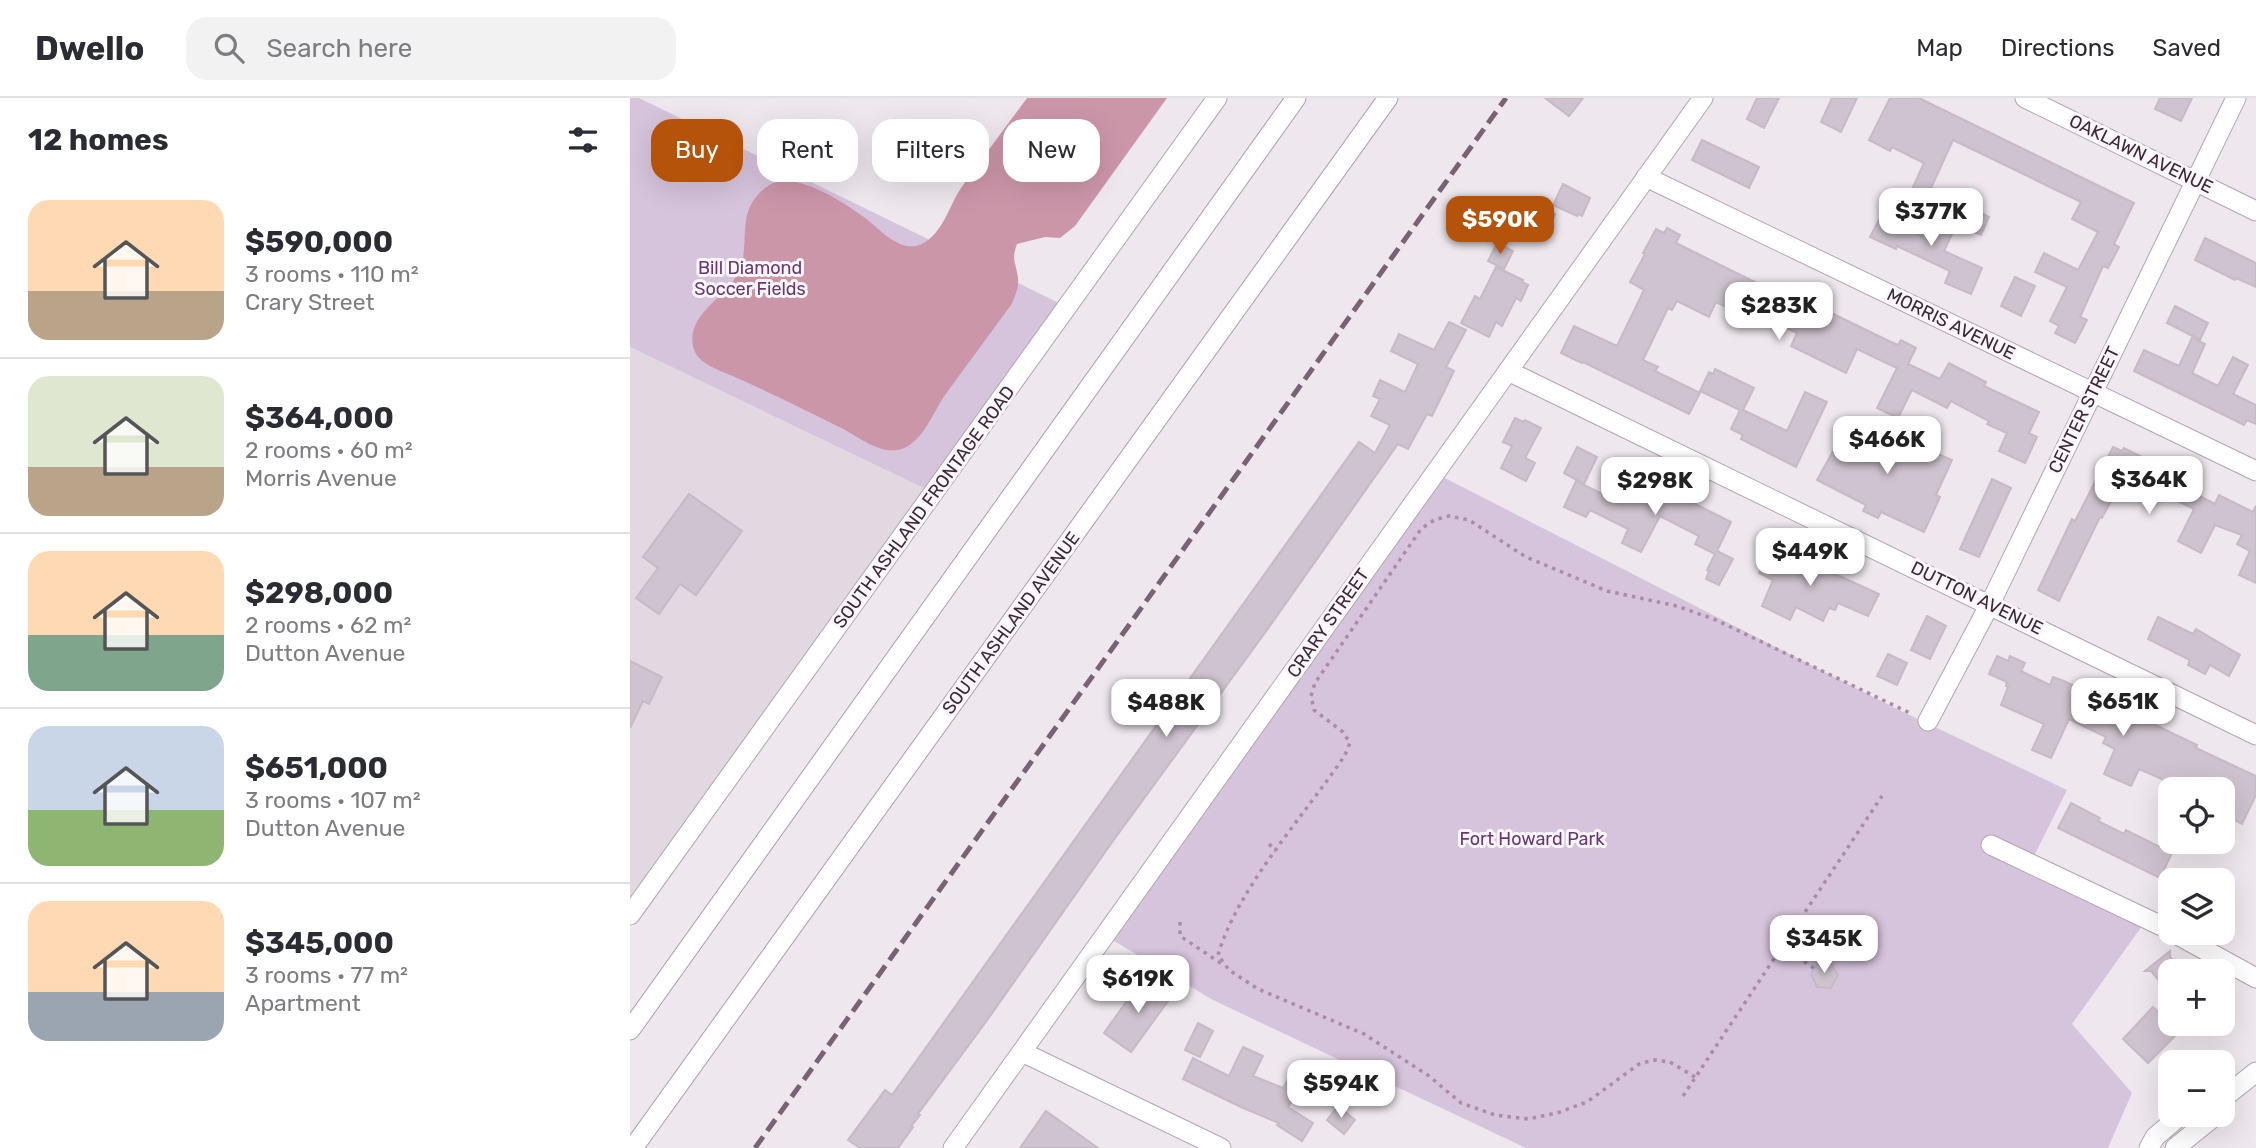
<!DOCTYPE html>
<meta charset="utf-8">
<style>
body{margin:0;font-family:Rubik,sans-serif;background:#f2f2f3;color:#2b2b33;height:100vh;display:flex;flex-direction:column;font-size:26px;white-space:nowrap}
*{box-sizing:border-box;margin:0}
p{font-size:23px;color:#7c7c81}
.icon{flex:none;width:38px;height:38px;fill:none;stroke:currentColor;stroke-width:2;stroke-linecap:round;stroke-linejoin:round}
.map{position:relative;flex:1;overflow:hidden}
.drawer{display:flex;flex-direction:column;background:#fff;width:630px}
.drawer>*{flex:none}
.top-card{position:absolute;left:21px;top:21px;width:665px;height:63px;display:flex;gap:14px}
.fabs{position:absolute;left:1528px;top:679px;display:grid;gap:14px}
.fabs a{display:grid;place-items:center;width:77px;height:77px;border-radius:14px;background:#fff;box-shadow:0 7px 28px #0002;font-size:35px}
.price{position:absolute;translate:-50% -60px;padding:0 16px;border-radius:14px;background:#fff;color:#222;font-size:23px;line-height:46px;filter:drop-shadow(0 2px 4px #0008)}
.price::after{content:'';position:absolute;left:50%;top:42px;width:21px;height:16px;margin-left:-10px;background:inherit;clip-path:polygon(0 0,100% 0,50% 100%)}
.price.current{background:#b45309;color:#fff}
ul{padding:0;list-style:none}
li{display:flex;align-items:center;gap:21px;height:175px;padding:0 28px}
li+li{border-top:2px solid #e1e1e2}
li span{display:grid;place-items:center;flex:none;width:196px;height:140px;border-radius:21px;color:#555}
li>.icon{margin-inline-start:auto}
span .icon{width:84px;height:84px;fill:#fffc;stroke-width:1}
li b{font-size:30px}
h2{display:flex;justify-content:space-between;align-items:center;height:84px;padding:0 28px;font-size:30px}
.pill{padding:0 24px;border-radius:21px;background:#fff;box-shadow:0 7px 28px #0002;font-size:24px;line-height:63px}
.pill.current{background:#b45309;color:#fff}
header{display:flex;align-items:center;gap:42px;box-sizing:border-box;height:98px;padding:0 35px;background:#fff;border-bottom:2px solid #e1e1e2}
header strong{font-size:33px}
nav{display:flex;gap:38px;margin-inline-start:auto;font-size:24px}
.search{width:490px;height:63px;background:#f2f2f3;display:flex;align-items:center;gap:18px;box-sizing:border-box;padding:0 24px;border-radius:21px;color:#7c7c81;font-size:26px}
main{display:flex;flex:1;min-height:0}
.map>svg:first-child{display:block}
.built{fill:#e2d8e1}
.green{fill:#d6c3dc}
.water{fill:#cc96a9}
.building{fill:#cec3ce;stroke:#c7bac6;stroke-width:2}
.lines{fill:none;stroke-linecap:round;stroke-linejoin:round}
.minor-casing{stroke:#b2a6b0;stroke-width:21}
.tertiary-casing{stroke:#b2a6b0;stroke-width:21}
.secondary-casing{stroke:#b09dad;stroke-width:21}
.path{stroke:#ad8ba8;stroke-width:3.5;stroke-dasharray:3.5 5;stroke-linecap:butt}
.minor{stroke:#fff;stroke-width:19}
.tertiary{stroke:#fff;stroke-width:19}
.secondary{stroke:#fff;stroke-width:19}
.rail{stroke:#796274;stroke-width:5;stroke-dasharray:14 7;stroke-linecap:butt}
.labels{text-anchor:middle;stroke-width:6;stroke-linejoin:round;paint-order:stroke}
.street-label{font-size:18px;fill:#3e2739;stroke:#faf7fa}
.park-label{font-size:18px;fill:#693671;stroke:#faf7fa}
</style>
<header>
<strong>Dwello</strong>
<div class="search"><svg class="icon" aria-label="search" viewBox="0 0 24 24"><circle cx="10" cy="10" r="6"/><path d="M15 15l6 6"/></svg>Search here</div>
<nav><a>Map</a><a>Directions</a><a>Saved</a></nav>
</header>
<main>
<section class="drawer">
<h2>12 homes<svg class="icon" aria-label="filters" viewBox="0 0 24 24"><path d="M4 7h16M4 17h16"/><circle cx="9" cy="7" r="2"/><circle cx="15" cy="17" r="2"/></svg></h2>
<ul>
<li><span style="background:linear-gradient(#ffd9b3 65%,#b9a48a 0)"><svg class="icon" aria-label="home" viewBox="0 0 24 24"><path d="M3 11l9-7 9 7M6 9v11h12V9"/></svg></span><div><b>$590,000</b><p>3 rooms · 110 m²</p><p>Crary Street</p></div></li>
<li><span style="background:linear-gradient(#dfe7d0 65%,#b9a48a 0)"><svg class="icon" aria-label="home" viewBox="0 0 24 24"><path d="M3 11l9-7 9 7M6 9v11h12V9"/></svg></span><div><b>$364,000</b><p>2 rooms · 60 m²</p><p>Morris Avenue</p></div></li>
<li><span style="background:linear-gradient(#ffd9b3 60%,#7fa58c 0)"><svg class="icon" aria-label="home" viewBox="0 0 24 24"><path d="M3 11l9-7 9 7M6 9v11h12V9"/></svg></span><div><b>$298,000</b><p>2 rooms · 62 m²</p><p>Dutton Avenue</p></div></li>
<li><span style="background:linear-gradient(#c9d6e8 60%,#8fb573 0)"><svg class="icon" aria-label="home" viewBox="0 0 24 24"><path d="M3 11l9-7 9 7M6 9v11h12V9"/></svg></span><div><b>$651,000</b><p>3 rooms · 107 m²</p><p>Dutton Avenue</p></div></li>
<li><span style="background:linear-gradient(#ffd9b3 65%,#9aa5b1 0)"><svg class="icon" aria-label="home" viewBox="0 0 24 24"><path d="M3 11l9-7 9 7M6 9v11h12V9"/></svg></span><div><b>$345,000</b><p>3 rooms · 77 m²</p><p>Apartment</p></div></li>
</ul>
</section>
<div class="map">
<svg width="1626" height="1050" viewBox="0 0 1626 1050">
<rect width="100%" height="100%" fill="#eee7ed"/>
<polygon class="built" points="0,249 304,395 0,817"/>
<g class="green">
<polygon points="0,0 9,0 437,209 304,395 0,249"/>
<polygon points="805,375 1265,610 1437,692 1401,764 1517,821 1442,926 1502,995 1478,1050 896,1050 583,902 474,837"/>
</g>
<path class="water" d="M 397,0 L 537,0 L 445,128 L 430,140 L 415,139 L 387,146 C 381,162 386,164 388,180 C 389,190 385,199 381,207 C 359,237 337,267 315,297 C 304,313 295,338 278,348 C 271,353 260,353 252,351 C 235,346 221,334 205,327 C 172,310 138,294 105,279 C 92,273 71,267 65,254 C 51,219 95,201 108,175 C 120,153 109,125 123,103 C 129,95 137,86 147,84 C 172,77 215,105 234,119 C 247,129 261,145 277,148 C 282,149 288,148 292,146 C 313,135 319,108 331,90 C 352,60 375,30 397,0 Z"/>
<g class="building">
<polygon points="915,0 953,0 939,18"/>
<polygon points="1127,0 1149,0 1134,30 1117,21"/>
<polygon points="1202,0 1227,0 1211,34 1191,24"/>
<polygon points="1260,0 1289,0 1504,105 1484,146 1489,149 1478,170 1473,168 1450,219 1457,222 1445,245 1425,235 1429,228 1420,223 1437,189 1405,174 1414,155 1448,172 1468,134 1442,121 1451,104 1323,42 1301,90 1305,92 1297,109 1278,100 1294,65 1262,49 1260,53 1239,42"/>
<polygon points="1530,0 1562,0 1551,23 1525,11"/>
<polygon points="1072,42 1129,69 1119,90 1062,62"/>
<polygon points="933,86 960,100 952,118 948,116 947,118 923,107"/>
<polygon points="906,107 925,116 915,137 895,127"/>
<polygon points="1342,110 1359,119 1351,137 1333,129"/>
<polygon points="1303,112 1328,123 1314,153 1352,170 1341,196 1315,185 1320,173 1267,148 1266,151 1240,139 1251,118 1291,138"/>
<polygon points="1037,130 1050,137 1046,145 1147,195 1150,190 1261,244 1268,247 1271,242 1286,250 1278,266 1310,281 1319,265 1356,284 1354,288 1409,314 1399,335 1407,339 1395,365 1369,353 1377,335 1357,326 1359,323 1321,303 1317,310 1282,292 1268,320 1247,310 1267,270 1227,251 1216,275 1161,248 1167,235 1139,222 1143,212 1117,199 1114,206 1105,201 1100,211 1086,204 1079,219 1047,203 1042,212 1038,210 1013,262 1028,269 1025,273 1070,295 1059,316 953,264 952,265 931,255 944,228 987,248 1014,192 1000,184 1015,156 1013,155 1026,131 1034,135"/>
<polygon points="1575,140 1626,165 1626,189 1606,180 1605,182 1565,162"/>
<polygon points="867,145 883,153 874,171 858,163"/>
<polygon points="866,169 893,182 892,184 898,187 891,203 886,200 872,228 866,224 859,239 831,225 845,198 850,201"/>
<polygon points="1385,179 1405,188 1391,218 1371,208"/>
<polygon points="1545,208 1578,225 1570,242 1537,225"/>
<polygon points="819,224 836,232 816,269 824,273 802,318 797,316 778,351 768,346 637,532 483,743 358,921 288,1016 290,1017 281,1028 283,1029 268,1050 230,1050 218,1042 255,992 262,997 729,344 745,355 760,327 741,318 750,301 743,298 750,282 775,294 788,266 761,253 769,236 804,252"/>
<polygon points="1562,240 1575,246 1562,275 1588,288 1603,259 1618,267 1603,296 1626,307 1626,326 1617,322 1614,327 1504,273 1514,252 1549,268"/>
<polygon points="1085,271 1124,290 1113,312 1157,333 1175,294 1197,304 1166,369 1111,341 1113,337 1101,331 1110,312 1070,293 1079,274 1083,276"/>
<polygon points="885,320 894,324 895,322 911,330 895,360 905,365 896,383 871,370 882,348 873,344"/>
<polygon points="1217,328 1244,344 1250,331 1322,362 1306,397 1310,399 1294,434 1251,414 1248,420 1233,413 1236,407 1187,382"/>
<polygon points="947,349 967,359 954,386 934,375"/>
<polygon points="1483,349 1492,353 1494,350 1560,383 1556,391 1585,406 1589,397 1623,414 1626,408 1626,485 1609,477 1620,453 1607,446 1612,437 1585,427 1571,455 1548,443 1564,411 1527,393 1526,396 1492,382 1472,420 1470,419 1429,503 1408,492 1442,421 1445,423"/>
<polygon points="1002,374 1101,424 1087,453 1103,461 1089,487 1076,481 1079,473 1077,472 1085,456 1065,446 1069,438 1030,418 1011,454 992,445 998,431 960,412 956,419 934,409 946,383 987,403"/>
<polygon points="1362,381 1381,390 1349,459 1330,451"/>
<polygon points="59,396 112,433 66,497 50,486 29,516 6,500 28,470 13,459"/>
<polygon points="1142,448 1180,467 1181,465 1249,496 1238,518 1208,505 1205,512 1199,510 1193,523 1166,509 1160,522 1132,508 1143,482 1129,475"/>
<polygon points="1297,518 1316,528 1300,561 1281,552"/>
<polygon points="1528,519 1563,536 1566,531 1610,557 1599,578 1580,567 1575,576 1558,567 1560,562 1518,541"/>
<polygon points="1258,556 1277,565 1267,587 1247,578"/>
<polygon points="1367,558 1378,563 1380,558 1395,565 1391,573 1420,587 1423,579 1434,583 1567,647 1566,649 1568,651 1626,678 1626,697 1612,726 1592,716 1592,691 1538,691 1541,685 1509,671 1501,688 1474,676 1485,651 1473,645 1476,639 1439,621 1421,660 1402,652 1414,626 1371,607 1378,589 1376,588 1377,584 1359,576"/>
<polygon points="0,563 32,579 19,606 13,603 0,630"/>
<polygon points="1441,705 1470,720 1468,723 1494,736 1496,732 1542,755 1530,780 1428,730"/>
<polygon points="1540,853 1540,859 1552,873 1540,873 1540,896 1521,873 1515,873"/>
<polygon points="1188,865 1201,865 1208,877 1201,890 1187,889 1181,876"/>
<polygon points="514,879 541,899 501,954 474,935"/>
<polygon points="1523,909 1549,934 1518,965 1493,941"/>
<polygon points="568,925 583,933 570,959 555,952"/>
<polygon points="613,949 633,958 623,978 653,990 661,977 674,985 658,1009 683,1025 672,1043 647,1027 649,1025 611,1009 553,981 563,960 599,978"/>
<polygon points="708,1008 725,1022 714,1036 697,1022"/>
<polygon points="416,1013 468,1050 390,1050"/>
</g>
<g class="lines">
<g class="minor-casing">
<g id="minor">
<polyline points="1395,0 1626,113"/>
<polyline points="1016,79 1626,373"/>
<polyline points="878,273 1626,637"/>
<polyline points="1298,623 1360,506 1606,0"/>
<polyline points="1361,747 1540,832"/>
<polyline points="0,817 587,0"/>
<polyline points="1544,835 1626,880"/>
<polyline points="392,954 591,1050"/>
<polyline points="323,1050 1073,0"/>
</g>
</g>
<g class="tertiary-casing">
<g id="tertiary">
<polyline points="1592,1005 1597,997 1626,974"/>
<polyline points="1519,1050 1525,1039 1551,1017"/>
<polyline points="1545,1050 1586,1017"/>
</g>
</g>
<g class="secondary-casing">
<g id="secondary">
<polyline points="0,932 666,0"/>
<polyline points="3,1050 758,0"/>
</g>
</g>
<g class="path">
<polyline points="639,746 646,753"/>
<polyline points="550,824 550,838 595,868"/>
<polyline points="1153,849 1185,871"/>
<path d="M 1065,979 L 1040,964 L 1024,962 L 1009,966 L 957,1004 L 927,1015 L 898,1021 L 865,1017 L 831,1005 L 799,978 L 734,936 L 628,891 L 599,872 L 588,857 C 608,789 675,717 715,657 L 720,645 L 713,634 L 684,612 L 681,598 L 685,585 L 791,431 L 804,422 L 819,418 L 839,422 L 896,459 L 977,493 L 1047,508 L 1086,522 L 1282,616"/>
<polyline points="1053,998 1252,698"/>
</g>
<use href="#minor" class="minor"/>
<use href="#tertiary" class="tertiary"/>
<use href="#secondary" class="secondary"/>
<polyline class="rail" points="125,1050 876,0"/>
</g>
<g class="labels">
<g class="street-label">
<text transform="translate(1511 56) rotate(26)" y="6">OAKLAWN AVENUE</text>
<text transform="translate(1321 226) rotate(26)" y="6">MORRIS AVENUE</text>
<text transform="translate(1454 312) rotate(-64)" y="6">CENTER STREET</text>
<text transform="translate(294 409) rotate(-54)" y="6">SOUTH ASHLAND FRONTAGE ROAD</text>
<text transform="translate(1347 500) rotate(26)" y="6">DUTTON AVENUE</text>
<text transform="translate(381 525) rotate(-54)" y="6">SOUTH ASHLAND AVENUE</text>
<text transform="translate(698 525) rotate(-55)" y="6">CRARY STREET</text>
</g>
<g class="park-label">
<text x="120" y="176">Bill Diamond<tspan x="120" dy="21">Soccer Fields</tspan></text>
<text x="902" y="747">Fort Howard Park</text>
</g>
</g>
</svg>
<div class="fabs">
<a><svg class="icon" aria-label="locate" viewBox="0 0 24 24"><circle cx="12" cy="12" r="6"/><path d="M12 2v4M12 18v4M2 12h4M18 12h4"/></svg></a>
<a><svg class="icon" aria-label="layers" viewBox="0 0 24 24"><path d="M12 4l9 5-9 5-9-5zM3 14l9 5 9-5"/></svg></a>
<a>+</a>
<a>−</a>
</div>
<b class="price" style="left:1301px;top:150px">$377K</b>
<b class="price current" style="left:870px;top:158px">$590K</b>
<b class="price" style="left:1149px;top:244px">$283K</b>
<b class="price" style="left:1257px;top:378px">$466K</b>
<b class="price" style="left:1519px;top:418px">$364K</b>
<b class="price" style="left:1025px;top:419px">$298K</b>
<b class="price" style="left:1180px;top:490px">$449K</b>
<b class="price" style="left:1493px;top:640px">$651K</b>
<b class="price" style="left:536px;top:641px">$488K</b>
<b class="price" style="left:1194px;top:877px">$345K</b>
<b class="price" style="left:508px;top:917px">$619K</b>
<b class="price" style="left:711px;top:1022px">$594K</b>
<div class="top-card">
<a class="pill current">Buy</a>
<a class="pill">Rent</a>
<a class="pill">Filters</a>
<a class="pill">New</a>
</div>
</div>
</main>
